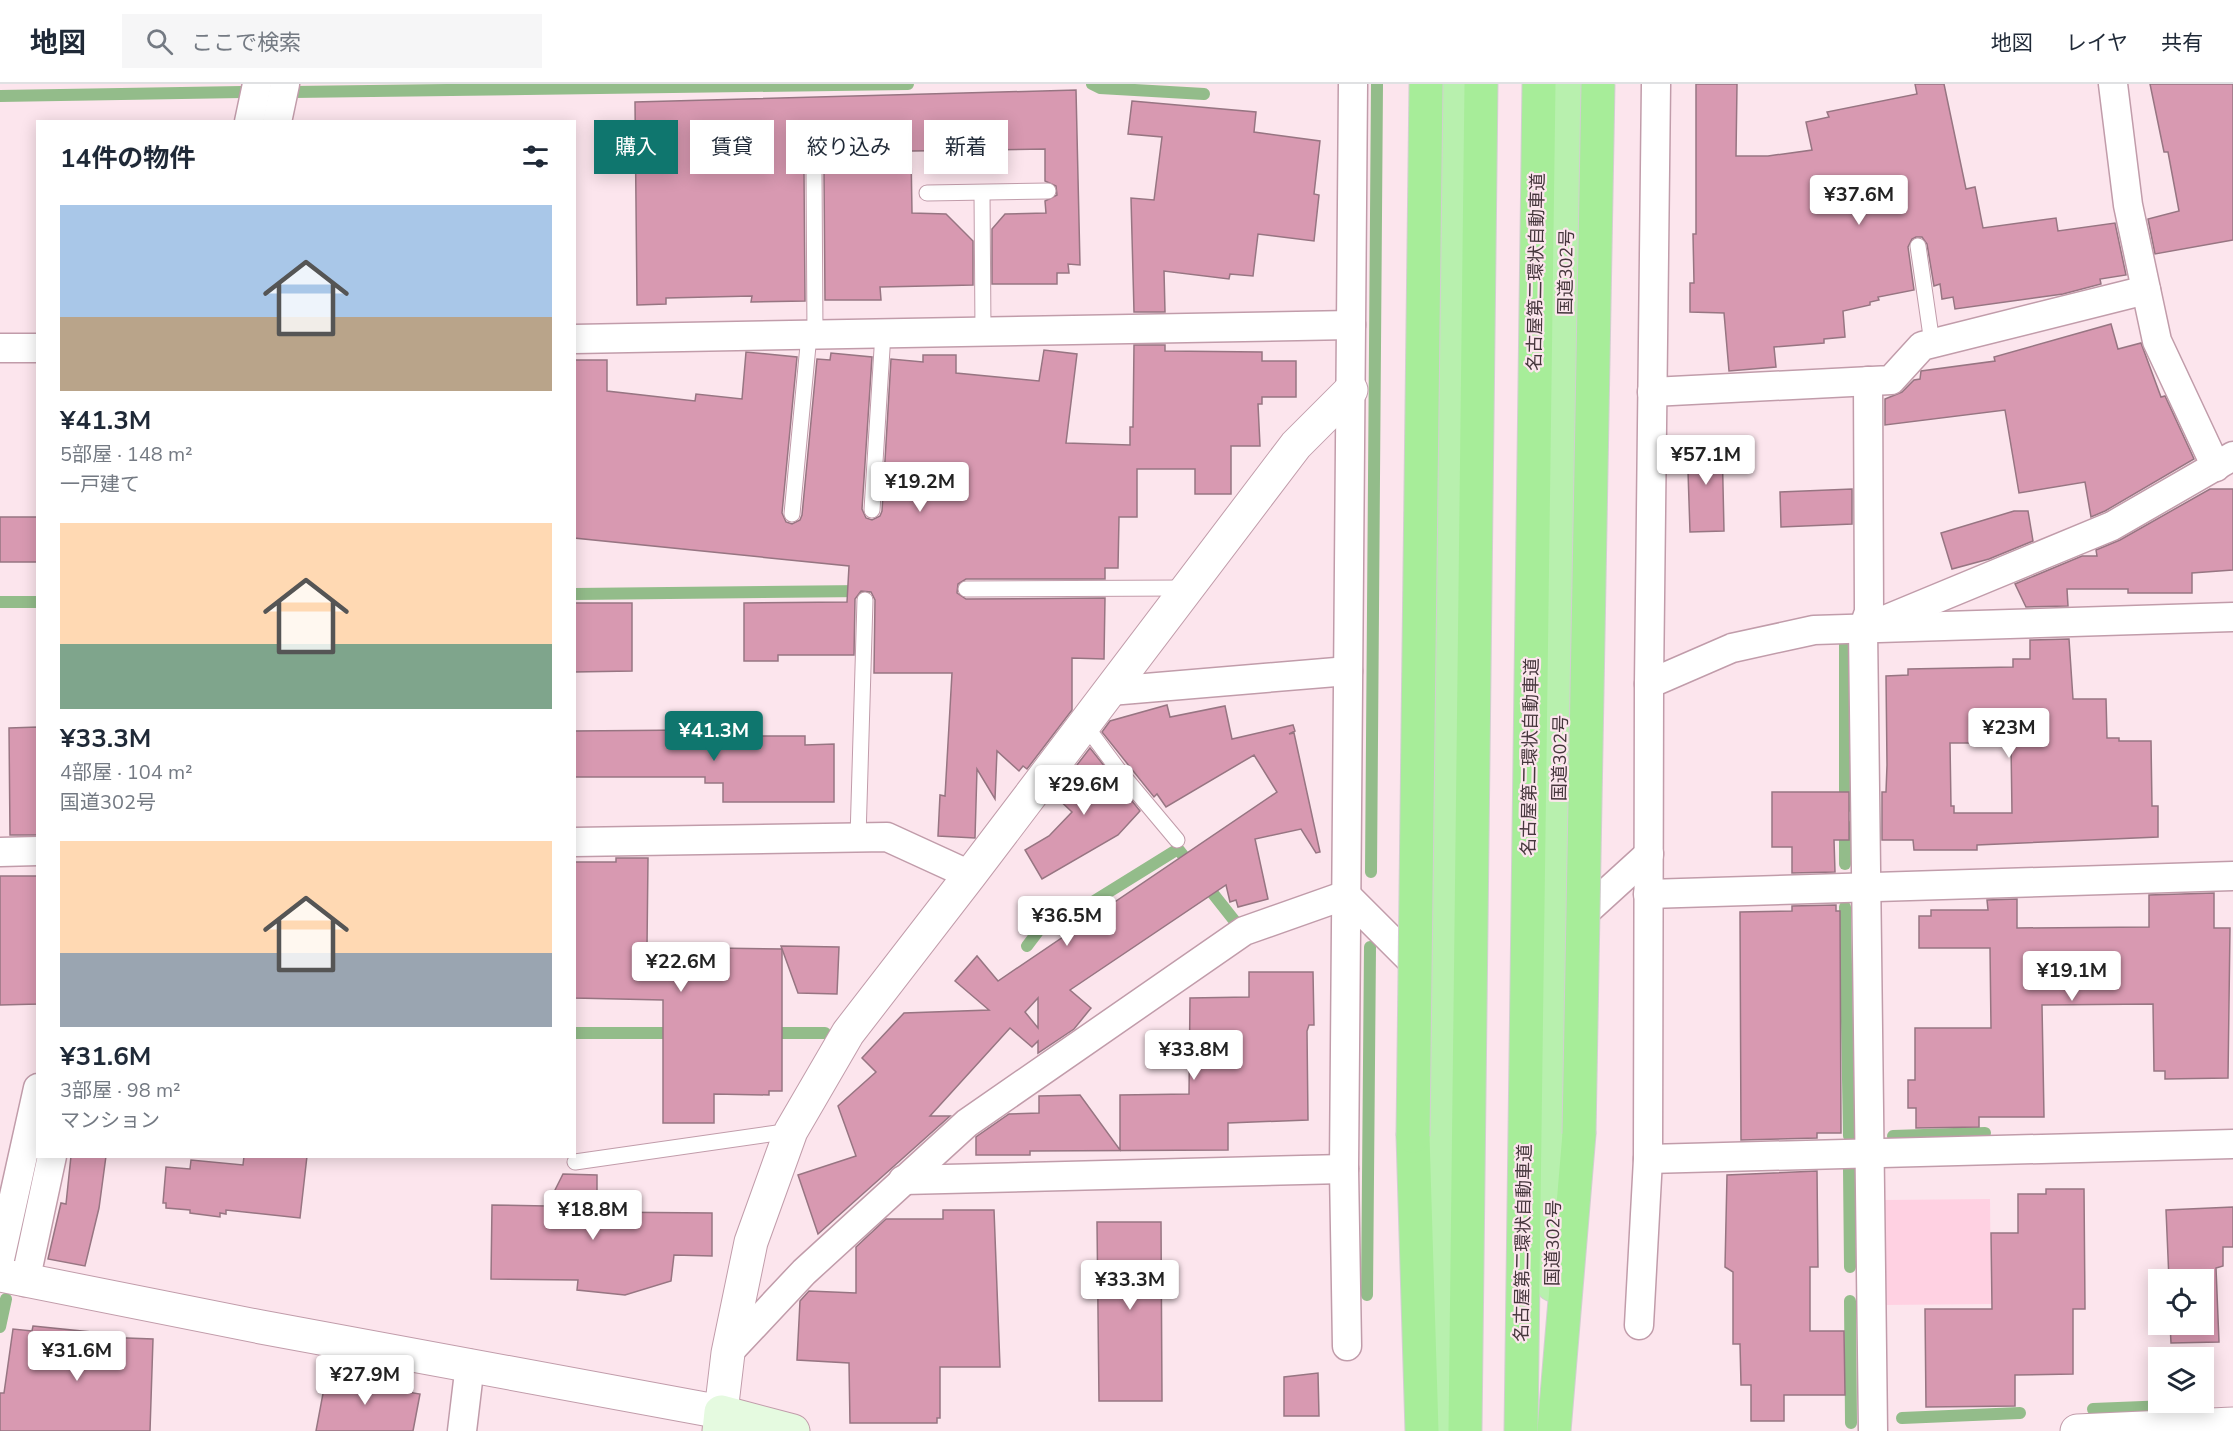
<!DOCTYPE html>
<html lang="ja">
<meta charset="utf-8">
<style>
body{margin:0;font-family:"Nunito Sans","Noto Sans JP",sans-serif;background:#f6f6f7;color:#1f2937;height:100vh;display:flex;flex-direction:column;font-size:22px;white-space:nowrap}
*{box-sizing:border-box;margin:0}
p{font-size:20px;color:#747a83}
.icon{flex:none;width:33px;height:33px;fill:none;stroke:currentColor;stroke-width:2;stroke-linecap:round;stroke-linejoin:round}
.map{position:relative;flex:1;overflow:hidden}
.details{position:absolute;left:36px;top:36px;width:540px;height:1038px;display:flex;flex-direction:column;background:#fff;border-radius:0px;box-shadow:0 3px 15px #0003}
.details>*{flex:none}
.guide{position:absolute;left:594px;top:36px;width:570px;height:54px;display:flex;gap:12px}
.fabs{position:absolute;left:2148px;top:1185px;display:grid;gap:12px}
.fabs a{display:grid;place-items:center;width:66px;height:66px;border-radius:0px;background:#fff;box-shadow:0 3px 15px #0003;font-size:30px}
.price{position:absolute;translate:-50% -51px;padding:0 14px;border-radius:6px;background:#fff;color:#222;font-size:20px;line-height:39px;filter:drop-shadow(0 2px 3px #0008)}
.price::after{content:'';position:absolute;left:50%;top:36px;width:18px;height:14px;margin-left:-9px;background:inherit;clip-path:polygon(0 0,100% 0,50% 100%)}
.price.active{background:#0f766e;color:#fff}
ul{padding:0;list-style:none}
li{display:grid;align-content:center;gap:12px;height:318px;padding:0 24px}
li span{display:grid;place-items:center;height:186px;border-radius:0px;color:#555}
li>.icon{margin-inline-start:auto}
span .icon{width:108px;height:108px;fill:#fffc;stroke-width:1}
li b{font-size:26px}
h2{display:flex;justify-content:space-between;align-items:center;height:72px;padding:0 24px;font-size:26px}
.pill{padding:0 21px;border-radius:0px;background:#fff;box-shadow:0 3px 15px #0003;font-size:21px;line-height:54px}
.pill.active{background:#0f766e;color:#fff}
header{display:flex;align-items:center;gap:36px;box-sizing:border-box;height:84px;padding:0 30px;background:#fff;border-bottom:2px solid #e0e1e3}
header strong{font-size:28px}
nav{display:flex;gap:33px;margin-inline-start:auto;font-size:21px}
.search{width:420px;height:54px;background:#f6f6f7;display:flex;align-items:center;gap:15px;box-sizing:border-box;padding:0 21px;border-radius:0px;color:#747a83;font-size:22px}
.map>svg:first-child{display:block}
.built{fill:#ffd1e2}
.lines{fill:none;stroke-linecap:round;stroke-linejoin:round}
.stream{stroke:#93bc8a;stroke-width:12}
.building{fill:#d899b1;stroke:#977582;stroke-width:1.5;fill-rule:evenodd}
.service-casing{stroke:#c19caa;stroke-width:17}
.minor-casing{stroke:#c19caa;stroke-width:31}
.tertiary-casing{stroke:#c19caa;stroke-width:35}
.secondary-casing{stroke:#c19caa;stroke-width:35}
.trunk-casing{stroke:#d2cfd0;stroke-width:35}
.motorway-casing{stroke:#d2cfd0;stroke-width:35}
.service{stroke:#fff;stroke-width:15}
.minor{stroke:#fff;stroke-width:28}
.tertiary{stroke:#fff;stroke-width:33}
.secondary{stroke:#e5fae0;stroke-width:33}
.trunk{stroke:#b8f0ae;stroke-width:33}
.motorway{stroke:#a7ed99;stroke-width:33}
.motorway-bridge-casing{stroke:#d2cfd0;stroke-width:35;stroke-linecap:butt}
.motorway-bridge{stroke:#a7ed99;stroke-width:33}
.labels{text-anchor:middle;stroke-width:4.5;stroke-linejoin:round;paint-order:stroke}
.street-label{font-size:18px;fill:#45363c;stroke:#fce5ed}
</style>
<header>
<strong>地図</strong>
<div class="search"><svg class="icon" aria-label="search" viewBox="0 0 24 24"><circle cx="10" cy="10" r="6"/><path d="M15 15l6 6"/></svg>ここで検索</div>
<nav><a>地図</a><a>レイヤ</a><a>共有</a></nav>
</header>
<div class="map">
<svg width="2233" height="1347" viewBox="0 0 2233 1347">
<rect width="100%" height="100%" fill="#fce5ed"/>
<polygon class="built" points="1990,1115 1991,1220 1884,1221 1884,1116"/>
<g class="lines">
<g class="stream">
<polyline points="1092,0 1100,4 1204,10"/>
<polyline points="293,8 908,0"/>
<polyline points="0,12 242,8"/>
<polyline points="574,510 864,507"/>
<polyline points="0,518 38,518"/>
<polyline points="1845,560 1845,724"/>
<polyline points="1845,741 1845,780"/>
<polyline points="1371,788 1377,0"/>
<polyline points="1203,797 1237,840"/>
<polyline points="1845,823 1849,1052"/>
<polyline points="1027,862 1058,821 1070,832 1178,765 1193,784"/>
<polyline points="574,949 677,949"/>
<polyline points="766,949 825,949"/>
<polyline points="1893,1052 1985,1049"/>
<polyline points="1849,1085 1850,1183"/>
<polyline points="1367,1211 1370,863"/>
<polyline points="1850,1217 1851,1339"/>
<polyline points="0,1243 6,1215"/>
<polyline points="2093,1325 2168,1322"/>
<polyline points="1902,1334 2020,1329"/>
</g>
</g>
<g class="building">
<polygon points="1696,0 1737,0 1736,72 1768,72 1812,66 1806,38 1829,33 1827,28 1917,10 1915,0 1944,0 1966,105 1975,103 1983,144 2056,134 2058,147 2115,139 2126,191 2100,195 2101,200 2063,210 1955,225 1953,213 1942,215 1940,200 1934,202 1927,160 1922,153 1916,153 1912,155 1908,163 1914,206 1878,213 1879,216 1870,218 1870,221 1843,227 1845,253 1824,255 1824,259 1774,263 1776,283 1729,287 1724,229 1690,228 1690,199 1694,199 1693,150 1696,150"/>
<polygon points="2150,0 2233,0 2233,156 2155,170 2148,135 2179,127 2168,68 2164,68"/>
<polygon points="1076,6 1080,181 1068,180 1069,189 1057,189 1057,200 992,200 992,145 1005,130 1046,129 1045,117 1057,111 1056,102 1045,97 1045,65 911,67 912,129 946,130 973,157 973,201 880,203 881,216 825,216 824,88 819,80 813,78 806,83 804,88 805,217 751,218 752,212 666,214 666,220 637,221 635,18"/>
<polygon points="1132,17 1256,28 1254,48 1320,57 1314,110 1319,111 1314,157 1258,150 1253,192 1230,190 1229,195 1164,187 1165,228 1134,228 1131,114 1154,116 1162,53 1128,50"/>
<polygon points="2111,240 2118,265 2141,259 2161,313 2165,312 2194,375 2105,427 2091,433 2085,398 2019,409 2005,326 1885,341 1885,315 1902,308 1914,296 1920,295 1921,287 1995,277 1994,273"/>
<polygon points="1134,261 1165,261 1165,267 1262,268 1262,277 1296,277 1296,313 1262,313 1262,320 1258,320 1260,362 1231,362 1231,410 1195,410 1195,385 1137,385 1137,433 1119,433 1118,484 1105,484 1105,495 966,495 958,500 957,509 966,515 1105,514 1104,575 1072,574 1072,626 1027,685 1023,682 1019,687 997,667 995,715 977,685 975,754 938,752 940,711 945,712 952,589 874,589 875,516 871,508 861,507 855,515 854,571 778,571 778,577 744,577 744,519 847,518 849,482 574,454 574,276 607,276 607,307 695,317 696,310 742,315 746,268 797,273 782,429 786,438 792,440 800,436 802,431 817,275 830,276 831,269 872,273 862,425 866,434 872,436 880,432 882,427 891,275 923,278 923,271 956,271 956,289 1039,297 1044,266 1077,270 1066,359 1130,361 1130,343 1133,343"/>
<polygon points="1687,357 1722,357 1724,447 1690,448"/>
<polygon points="1852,405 1852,440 1781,443 1780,408"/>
<polygon points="2210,405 2233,405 2233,486 2192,489 2192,509 2128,509 2128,505 2067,505 2068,522 2026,523 2015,500 2082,472 2097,472 2096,466 2120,456"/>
<polygon points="2014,427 2028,427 2033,457 1989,475 1952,485 1941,449"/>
<rect x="0" y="433" width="38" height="45"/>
<polygon points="574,519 632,519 632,587 574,588"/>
<path d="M 2069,555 L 2073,615 L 2106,615 L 2107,654 L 2119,654 L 2119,657 L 2151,657 L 2152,722 L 2158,722 L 2158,753 L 1977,761 L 1977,766 L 1914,766 L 1913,756 L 1882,756 L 1882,708 L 1886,708 L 1887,681 L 1886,592 L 1908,591 L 1908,585 L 2013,583 L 2013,575 L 2030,575 L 2030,556 ZM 1950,659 L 2011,659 L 2012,729 L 1954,729 L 1954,722 L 1951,722 Z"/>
<path d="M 1167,621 L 1170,633 L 1225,622 L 1232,655 L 1293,641 L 1295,647 L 1289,650 L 1294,649 L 1320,768 L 1316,769 L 1301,745 L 1255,755 L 1268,815 L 1238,823 L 1236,816 L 1230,818 L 1226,801 L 1070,906 L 1091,924 L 1074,945 L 1038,969 L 1038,957 L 1032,963 L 1010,944 L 930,1032 L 950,1032 L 818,1150 L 798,1091 L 856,1072 L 838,1022 L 876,988 L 862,974 L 904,929 L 989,926 L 955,897 L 977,872 L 998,897 L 1277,708 L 1254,671 L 1166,723 L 1157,710 L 1154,713 L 1102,648 L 1110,637 ZM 1038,914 L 1038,944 L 1025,928 Z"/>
<polygon points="38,643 38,751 10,751 9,644"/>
<polygon points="691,646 691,652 805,652 805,661 834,660 834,718 723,718 723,699 705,699 705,693 574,693 574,647"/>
<polygon points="1090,664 1140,727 1118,751 1042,795 1025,766 1049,752 1072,728 1054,711"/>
<polygon points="1772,708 1849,708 1849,756 1834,756 1835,788 1792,789 1792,763 1772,763"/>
<polygon points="616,774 648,774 647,863 782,865 782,1007 769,1007 769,1011 714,1010 714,1039 663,1039 663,916 574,914 574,778 616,778"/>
<polygon points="0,792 38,792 38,920 0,921"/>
<polygon points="2214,809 2214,844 2230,844 2228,994 2165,995 2165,987 2154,987 2153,920 2042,921 2044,1033 1979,1033 1979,1043 1916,1044 1916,1024 1908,1024 1908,996 1915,996 1915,944 1991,944 1990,864 1919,864 1919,832 1931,832 1931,826 1988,826 1987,816 2017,815 2017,844 2149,843 2149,811"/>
<polygon points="1836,821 1836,827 1840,827 1841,1049 1817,1049 1817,1054 1741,1056 1740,828 1792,827 1792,822"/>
<polygon points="781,862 839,863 837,910 798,909"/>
<polygon points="1249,888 1313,888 1314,941 1309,941 1307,947 1308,1036 1228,1039 1228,1066 1030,1067 1030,1071 976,1071 976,1053 1009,1030 1039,1029 1039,1012 1080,1011 1120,1066 1120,1011 1189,1010 1190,914 1249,913"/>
<polygon points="71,1072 106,1072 99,1124 85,1182 48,1175 61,1119 66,1120"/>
<polygon points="244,1072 307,1072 300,1134 226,1126 226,1130 220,1129 220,1133 190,1129 190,1126 166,1124 166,1119 163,1119 166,1083 190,1085 191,1076 243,1081"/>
<polygon points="1817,1087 1818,1183 1810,1183 1810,1247 1844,1247 1845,1311 1784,1311 1784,1337 1751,1337 1751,1301 1741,1301 1740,1260 1733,1260 1733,1188 1725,1183 1727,1091"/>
<polygon points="563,1090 597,1091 597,1128 712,1129 712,1172 674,1171 671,1197 625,1211 577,1206 578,1196 491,1195 492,1121 547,1122"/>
<polygon points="2046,1105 2084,1105 2085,1225 2073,1225 2073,1290 2015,1291 2015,1322 1926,1323 1925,1225 1992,1225 1991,1149 2018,1149 2018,1110 2046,1110"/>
<polygon points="2233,1123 2233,1163 2223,1163 2223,1182 2216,1184 2219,1258 2171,1259 2170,1240 2204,1240 2204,1196 2169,1196 2166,1126"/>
<polygon points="943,1126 994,1126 1000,1283 940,1283 940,1334 937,1334 937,1339 850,1339 849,1279 797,1276 800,1217 809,1207 856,1209 856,1163 886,1135 943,1135"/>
<polygon points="1097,1138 1161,1138 1162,1317 1099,1317"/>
<polygon points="33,1242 101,1249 100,1253 153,1255 150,1347 0,1347 0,1309 4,1309 13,1245 32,1247"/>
<polygon points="327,1288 385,1298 384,1304 420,1310 413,1347 316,1347"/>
<polygon points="1318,1289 1319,1332 1284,1332 1284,1293"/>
</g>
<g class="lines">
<g class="service-casing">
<g id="service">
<polyline points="814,88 815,250"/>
<polyline points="927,109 1048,107"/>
<polyline points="982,109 983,247"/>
<polyline points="1918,162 1932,259"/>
<polyline points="872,426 883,249"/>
<polyline points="792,430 809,251"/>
<polyline points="966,505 1185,504"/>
<polyline points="1085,641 1120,688 1177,756"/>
<polyline points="858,754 865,516"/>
<polyline points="575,1078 791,1047"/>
</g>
</g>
<g class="minor-casing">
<g id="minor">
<polyline points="2113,0 2128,121 2157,257 2216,383"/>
<polyline points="249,38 257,0"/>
<polyline points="277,38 285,0"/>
<polyline points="574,255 1351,241"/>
<polyline points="0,264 38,264"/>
<polyline points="1652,308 1891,296 1922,262 2146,206"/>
<polyline points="1863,545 1869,528 1868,297"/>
<polyline points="1649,600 1732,564 1814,546 2233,533"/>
<polyline points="1110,607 1348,587"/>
<polyline points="574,758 887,753 970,791"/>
<polyline points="0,768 38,767"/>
<polyline points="1648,810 2233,792"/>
<polyline points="1571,841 1649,770"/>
<polyline points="1648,1075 2233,1060"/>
<polyline points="903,1096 1344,1085"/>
<polyline points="0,1175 38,1004"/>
<polyline points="25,1198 52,1072"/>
<polyline points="1639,1241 1648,1075 1649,600 1656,0"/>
<polyline points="1347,1262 1344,1085 1353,0"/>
<polyline points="728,1269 804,1188 967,1039 1244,847 1346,811 1425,890"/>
<polyline points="462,1347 470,1280"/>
<polyline points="1873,1347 1863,545 2112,442 2233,372"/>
</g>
</g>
<g class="tertiary-casing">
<g id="tertiary">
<polyline points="0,1191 261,1243 721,1328 728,1269 751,1158 791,1047 848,949 970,791 1296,361 1351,306"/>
<polyline points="2077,1347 2233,1340"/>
</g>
</g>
<g class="secondary-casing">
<polyline id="secondary" points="719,1347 721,1328 793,1347"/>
</g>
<g class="trunk-casing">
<g id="trunk">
<polyline points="1553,1201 1568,0"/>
<polyline points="1441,1347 1438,902 1449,0"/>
</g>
</g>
<g class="motorway-casing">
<g id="motorway">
<polyline points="1413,1052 1422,1347"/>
<polyline points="1465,1347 1481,0"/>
<polyline points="1521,1347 1539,0"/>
<polyline points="1554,1347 1579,1050"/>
</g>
</g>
<use href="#service" class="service"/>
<use href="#minor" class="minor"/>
<use href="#tertiary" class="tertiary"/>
<use href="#secondary" class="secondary"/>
<use href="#trunk" class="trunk"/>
<use href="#motorway" class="motorway"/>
<g class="motorway-bridge-casing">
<g id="motorway-bridge">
<polyline points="1579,1050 1598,0"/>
<polyline points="1413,1052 1426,0"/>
</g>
</g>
<use href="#motorway-bridge" class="motorway-bridge"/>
</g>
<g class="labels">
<g class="street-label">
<text transform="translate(1536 188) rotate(-89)" y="6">名古屋第二環状自動車道</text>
<text transform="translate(1566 188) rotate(-89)" y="6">国道302号</text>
<text transform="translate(1530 673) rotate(-89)" y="6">名古屋第二環状自動車道</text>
<text transform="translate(1560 674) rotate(-89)" y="6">国道302号</text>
<text transform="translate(1523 1159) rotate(-89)" y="6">名古屋第二環状自動車道</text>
<text transform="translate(1553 1159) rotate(-89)" y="6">国道302号</text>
</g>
</g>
</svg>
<div class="fabs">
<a><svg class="icon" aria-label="locate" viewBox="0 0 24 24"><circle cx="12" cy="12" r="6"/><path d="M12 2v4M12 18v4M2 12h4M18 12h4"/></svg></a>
<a><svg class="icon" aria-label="layers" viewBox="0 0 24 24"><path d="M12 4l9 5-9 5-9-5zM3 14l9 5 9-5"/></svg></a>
</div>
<b class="price" style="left:1859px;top:142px">¥37.6M</b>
<b class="price" style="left:1706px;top:402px">¥57.1M</b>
<b class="price" style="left:920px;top:429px">¥19.2M</b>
<b class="price" style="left:2009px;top:675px">¥23M</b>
<b class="price active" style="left:714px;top:678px">¥41.3M</b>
<b class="price" style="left:1084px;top:732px">¥29.6M</b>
<b class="price" style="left:1067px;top:863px">¥36.5M</b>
<b class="price" style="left:681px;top:909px">¥22.6M</b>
<b class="price" style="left:2072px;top:918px">¥19.1M</b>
<b class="price" style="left:1194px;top:997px">¥33.8M</b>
<b class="price" style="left:593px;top:1157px">¥18.8M</b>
<b class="price" style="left:1130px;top:1227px">¥33.3M</b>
<b class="price" style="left:77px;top:1298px">¥31.6M</b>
<b class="price" style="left:365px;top:1322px">¥27.9M</b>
<div class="guide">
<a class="pill active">購入</a>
<a class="pill">賃貸</a>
<a class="pill">絞り込み</a>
<a class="pill">新着</a>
</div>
<section class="details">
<h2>14件の物件<svg class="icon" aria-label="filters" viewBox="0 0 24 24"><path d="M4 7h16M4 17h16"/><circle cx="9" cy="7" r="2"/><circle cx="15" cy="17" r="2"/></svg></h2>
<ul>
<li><span style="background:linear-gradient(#a9c7e8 60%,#b9a48a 0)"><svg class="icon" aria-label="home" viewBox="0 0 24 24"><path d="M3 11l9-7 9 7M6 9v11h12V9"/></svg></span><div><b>¥41.3M</b><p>5部屋 · 148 m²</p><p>一戸建て</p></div></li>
<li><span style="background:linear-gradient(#ffd9b3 65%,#7fa58c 0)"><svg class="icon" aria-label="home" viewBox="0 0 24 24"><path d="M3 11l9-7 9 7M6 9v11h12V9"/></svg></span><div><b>¥33.3M</b><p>4部屋 · 104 m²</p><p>国道302号</p></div></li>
<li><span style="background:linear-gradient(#ffd9b3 60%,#9aa5b1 0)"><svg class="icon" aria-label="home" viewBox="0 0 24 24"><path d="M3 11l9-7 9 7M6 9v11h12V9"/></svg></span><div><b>¥31.6M</b><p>3部屋 · 98 m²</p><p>マンション</p></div></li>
</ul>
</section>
</div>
